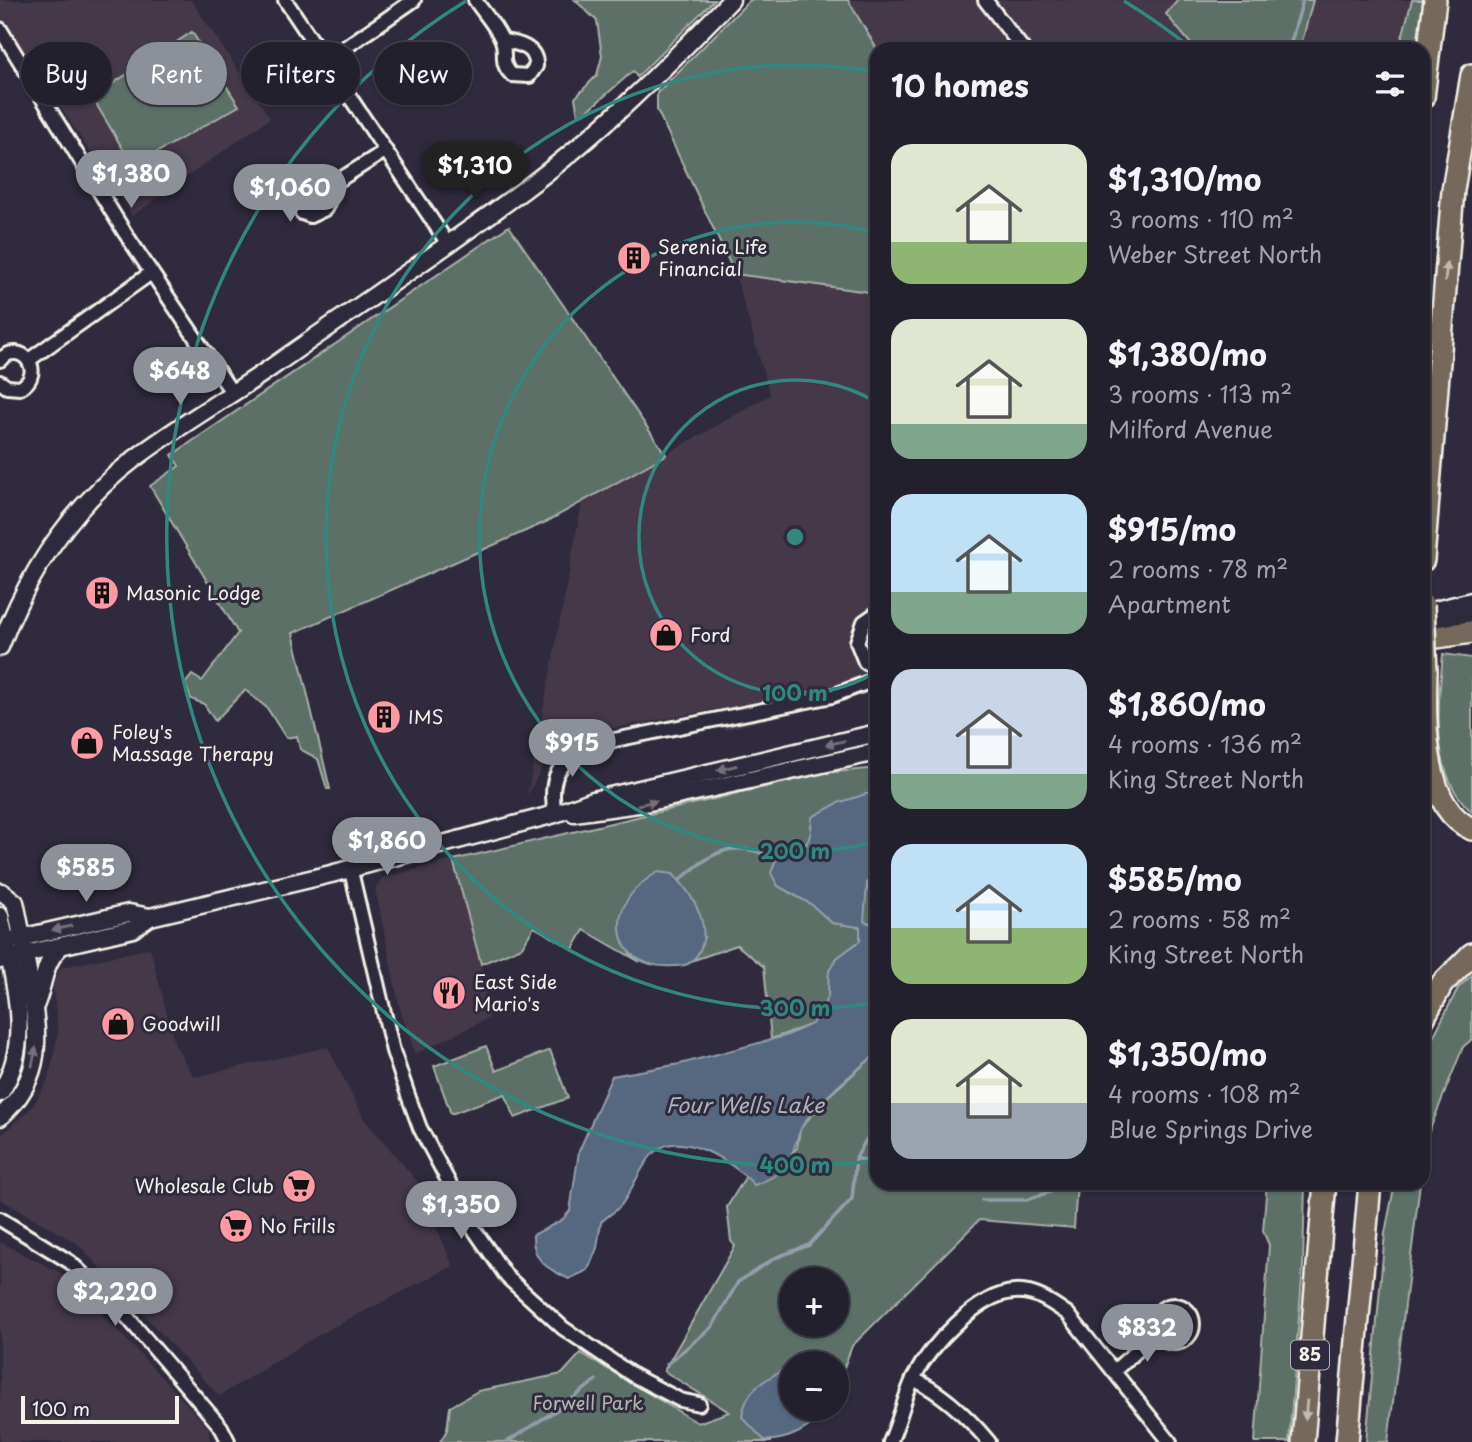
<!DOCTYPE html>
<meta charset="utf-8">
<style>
body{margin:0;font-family:"Playpen Sans",sans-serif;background:#2f2d3a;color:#f1f3f6;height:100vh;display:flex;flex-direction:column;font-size:26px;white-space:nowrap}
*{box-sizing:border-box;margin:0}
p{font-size:23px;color:#a3a3aa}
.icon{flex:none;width:38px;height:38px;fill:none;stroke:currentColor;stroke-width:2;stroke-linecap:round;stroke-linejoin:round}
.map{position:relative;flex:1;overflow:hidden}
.sheet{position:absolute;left:870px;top:42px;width:560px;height:1148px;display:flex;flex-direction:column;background:#23202e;border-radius:21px;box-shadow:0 2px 5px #0004,0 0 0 2px #403e4a}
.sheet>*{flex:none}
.guide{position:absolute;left:21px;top:42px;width:665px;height:63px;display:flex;gap:14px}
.tools{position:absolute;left:779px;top:1267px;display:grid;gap:14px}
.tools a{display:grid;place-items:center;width:70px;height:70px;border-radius:50%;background:#23202e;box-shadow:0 2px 5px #0004,0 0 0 2px #403e4a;font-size:35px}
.scale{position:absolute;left:21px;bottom:18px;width:158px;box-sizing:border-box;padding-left:7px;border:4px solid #f4f1e8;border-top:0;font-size:19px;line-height:24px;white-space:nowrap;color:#f4f1e8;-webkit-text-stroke:5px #2f2a3d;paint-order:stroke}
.price{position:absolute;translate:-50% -60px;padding:0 16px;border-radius:24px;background:#8c9099;color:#fff;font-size:23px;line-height:46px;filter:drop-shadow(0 2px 4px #0008)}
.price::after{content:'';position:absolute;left:50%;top:42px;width:21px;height:16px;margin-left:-10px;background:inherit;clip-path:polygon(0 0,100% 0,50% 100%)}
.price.current{background:#222;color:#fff}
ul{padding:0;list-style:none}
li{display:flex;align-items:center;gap:21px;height:175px;padding:0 21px}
li span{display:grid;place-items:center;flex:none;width:196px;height:140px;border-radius:21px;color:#555}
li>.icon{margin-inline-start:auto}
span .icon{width:84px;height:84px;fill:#fffc;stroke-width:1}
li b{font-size:30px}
h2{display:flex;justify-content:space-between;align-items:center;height:84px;padding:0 21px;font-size:30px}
.pill{padding:0 24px;border-radius:32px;background:#23202e;box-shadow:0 2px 5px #0004,0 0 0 2px #403e4a;font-size:24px;line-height:63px}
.pill.current{background:#8c9099;color:#fff}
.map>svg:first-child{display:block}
.built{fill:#443949}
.green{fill:#5c6f68;stroke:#a8b0a8;stroke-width:2;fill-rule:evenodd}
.water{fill:#546780;stroke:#949eaa;stroke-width:2}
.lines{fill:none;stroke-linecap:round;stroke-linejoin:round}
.stream{stroke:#949eaa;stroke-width:3.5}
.minor-casing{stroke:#f4f1e8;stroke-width:18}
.secondary-casing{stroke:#f4f1e8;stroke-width:21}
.motorway-casing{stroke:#f4f1e8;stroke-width:26}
.minor{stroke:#2f2a3d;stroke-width:12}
.secondary{stroke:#2f2a3d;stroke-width:16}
.motorway{stroke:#76695c;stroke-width:21}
.motorway-bridge-casing{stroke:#f4f1e8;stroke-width:26;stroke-linecap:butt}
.motorway-bridge{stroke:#76695c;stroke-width:21}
.oneway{fill:#c2bbb0}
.oneway2{fill:#747079}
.ring{fill:none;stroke:#318880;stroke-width:3.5}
.labels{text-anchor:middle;stroke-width:6;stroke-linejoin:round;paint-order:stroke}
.shield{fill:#2f2a3d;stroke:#b9b5b5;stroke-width:2}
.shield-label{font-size:18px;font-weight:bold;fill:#f4f1e8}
.poi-label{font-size:19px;fill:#f4f1e8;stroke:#2f2a3d;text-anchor:start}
.park-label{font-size:19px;fill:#b0b6ae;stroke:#2f2a3d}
.water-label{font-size:21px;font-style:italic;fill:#acb3b9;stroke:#2f2a3d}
.centre{fill:#318880;stroke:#2f2a3d;stroke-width:3.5}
.ring-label{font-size:21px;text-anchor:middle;font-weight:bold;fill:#318880;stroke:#2f2a3d;stroke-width:6;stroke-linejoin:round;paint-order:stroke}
</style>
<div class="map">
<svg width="1472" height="1442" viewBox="0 0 1472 1442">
<rect width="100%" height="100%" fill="#2f2a3d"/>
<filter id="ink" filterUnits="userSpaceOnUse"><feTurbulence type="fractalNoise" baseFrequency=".0143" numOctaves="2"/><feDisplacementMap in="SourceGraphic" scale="14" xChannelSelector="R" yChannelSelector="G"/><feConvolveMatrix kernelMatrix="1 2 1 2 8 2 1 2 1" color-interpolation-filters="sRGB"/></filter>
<g filter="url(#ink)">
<g class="built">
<polygon points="0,0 191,0 270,118 132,216 0,15"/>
<polygon points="848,0 1178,0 1167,14 1195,49 877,49"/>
<polygon points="1313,0 1412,0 1399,49 1300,49"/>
<polygon points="735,274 877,293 877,692 724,730 723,708 572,736 548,756 527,796 582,502 770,395"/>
<polygon points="453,860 481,964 489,1018 415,1054 400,1009 375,888 382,878"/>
<polygon points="150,948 175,1045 194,1077 328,1047 364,1119 417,1181 453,1266 320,1334 219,1396 78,1244 0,1199 0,1136 33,1106 48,1079 54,1056 58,1031 53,986 60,968"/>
<polygon points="0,1242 68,1277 209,1428 210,1442 0,1442"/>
</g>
<g class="green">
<polygon points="575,0 714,0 637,77 633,71 585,113 578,115 575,98 597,75 602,56 597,21"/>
<polygon points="750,0 848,0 877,49 877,293 735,274 657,110 657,93"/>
<polygon points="1178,0 1313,0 1300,49 1195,49 1166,14"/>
<polygon points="1412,0 1429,0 1416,49 1399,49"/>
<polygon points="192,32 239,106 133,166 92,97"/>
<polygon points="509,226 666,455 546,522 293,633 330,789 327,789 318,759 300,749 297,736 286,738 267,708 245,690 215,721 204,704 191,699 185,684 192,675 202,681 238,633 150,486 179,466 172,455"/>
<path d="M 1443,654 L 1472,658 L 1472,812 C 1429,774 1438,705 1443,654 Z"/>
<path d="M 877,768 L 877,794 L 866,794 L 811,825 C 816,847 795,845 787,859 C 783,866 781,877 778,886 L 811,904 L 832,923 L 860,927 L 860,941 L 837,958 L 829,971 L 828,997 L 813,1024 L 771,1039 L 764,967 L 737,945 L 694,960 L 704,937 L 630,954 L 640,962 L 584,930 L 573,949 L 534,927 L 522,947 L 481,964 L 453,860 L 825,773 Z"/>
<path d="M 877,866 L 877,926 L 864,921 C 862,902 868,882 877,866 Z"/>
<polygon points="1472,975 1472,1039 1463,1047 1426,1139 1423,1161 1423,1057 1458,988"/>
<polygon points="486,1046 496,1071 550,1050 568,1098 515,1118 505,1094 451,1114 434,1066"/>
<path d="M 877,1053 L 877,1183 L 1077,1183 L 1074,1228 L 979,1220 L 852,1346 L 837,1386 L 836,1363 L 832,1363 L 832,1358 C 799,1358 783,1370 756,1387 L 764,1440 L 772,1442 L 440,1442 L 447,1430 L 450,1407 L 478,1391 L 562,1374 L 581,1353 L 698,1423 L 729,1412 L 664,1371 L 735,1246 L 731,1241 L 727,1207 L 746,1176 L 755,1185 L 797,1148 L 800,1129 L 824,1100 ZM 791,1279 L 836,1279 L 836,1325 L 791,1325 Z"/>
<polygon points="1267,1183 1305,1183 1303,1266 1289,1442 1255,1442 1269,1245 1263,1231"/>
<polygon points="1395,1183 1420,1183 1388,1442 1366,1442 1385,1233"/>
</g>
<g class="water">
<path d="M 866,794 L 877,794 L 877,866 L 867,883 L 864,921 L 877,926 L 877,1053 C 859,1068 840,1083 824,1100 C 816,1108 804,1120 800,1131 C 788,1163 791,1172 754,1185 C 734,1163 676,1123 650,1157 C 639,1171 632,1190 622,1204 C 617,1211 607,1216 601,1222 L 597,1248 L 588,1270 L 569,1279 C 548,1269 532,1261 533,1235 L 562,1220 L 570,1211 L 579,1151 L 612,1076 L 680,1064 L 785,1036 L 812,1024 L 828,997 L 829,971 L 837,958 L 860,941 L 860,927 L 832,923 L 811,904 L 778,886 L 771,873 L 776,859 C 806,852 811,846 812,817 L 838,803 Z"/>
<path d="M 658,872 L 673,874 C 693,894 718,934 693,960 C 688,966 680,966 673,966 C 644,968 618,954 620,922 C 622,899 639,883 658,872 Z"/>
<path d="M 791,1366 L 791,1409 L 825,1410 C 813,1428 786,1442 764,1440 L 742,1417 C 746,1387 766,1379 791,1366 Z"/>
</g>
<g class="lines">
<g class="stream">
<polyline points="1289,49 1303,0"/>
<path d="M 680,880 C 714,851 732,838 776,859"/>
<polyline points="856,1158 877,1164"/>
<polyline points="982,1200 1026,1200 1061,1188"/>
<polyline points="667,1364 712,1327 738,1282 775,1258 809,1245 852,1199 856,1158 877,1120"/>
<polyline points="507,1442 567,1403 596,1380"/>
</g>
<g class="minor-casing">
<g id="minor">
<polyline points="285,0 448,244"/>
<path d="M 475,0 C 483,12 495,25 501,38 C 508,52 498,62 512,75 L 529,76 L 536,66 C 537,47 518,43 503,41"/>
<polyline points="985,0 1023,49"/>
<polyline points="0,29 125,233 233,394"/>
<polyline points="327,60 414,0"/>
<polyline points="328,187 331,196 325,209 310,216 302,213 297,201 301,191 317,185 328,187 385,151"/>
<path d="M 0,360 C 21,338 47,373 20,388 L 7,387 L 0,382"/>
<polyline points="29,360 151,273"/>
<polyline points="877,613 864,622 857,642 865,662 877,670"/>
<path d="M 555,814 C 548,777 558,763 590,745 L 832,696 L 877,679"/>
<polyline points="350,867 393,1051 409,1098 420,1128 473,1228 507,1277 563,1328 634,1376 680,1400 699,1404"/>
<polyline points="0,1219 70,1262 122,1311 221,1427 228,1441"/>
<circle cx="1174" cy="1324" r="19"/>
<polyline points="1115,1370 1157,1333"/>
<path d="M 913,1379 C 943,1393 968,1417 989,1442"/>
<path d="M 890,1442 C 900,1421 904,1397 914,1377 C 930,1346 978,1294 1014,1292 C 1035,1290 1052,1303 1068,1314 L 1170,1442"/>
</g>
</g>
<g class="secondary-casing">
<g id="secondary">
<polyline points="1423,613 1472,601"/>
<polyline points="1423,628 1472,617"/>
<path d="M 0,647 C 27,575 70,508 133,460 C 176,427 224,400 269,369 C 354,309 441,251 525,189 C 601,133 665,68 731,0"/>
<polyline points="574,813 645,803 877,752"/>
<path d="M 0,916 C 12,973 35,1040 0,1093"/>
<polyline points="12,940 129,913 150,917"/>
<polyline points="0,960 133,929 150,917 331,874 555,814 593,800 877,733"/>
<path d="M 35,1006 C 44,986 43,963 60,947"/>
<path d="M 0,1117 C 49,1074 37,1028 28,971 C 24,948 20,925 15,902 L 2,892"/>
</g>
</g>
<g class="motorway-casing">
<g id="motorway">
<polyline points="1423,98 1435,0"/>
<polyline points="1423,560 1453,190 1472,75"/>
<polyline points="1423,639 1472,632"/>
<path d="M 1426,671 C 1425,716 1421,807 1472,829"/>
<polyline points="1423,1019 1442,984 1472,954"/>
<polyline points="1303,1442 1325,1183"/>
<polyline points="1347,1442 1370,1183"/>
</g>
</g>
<use href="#minor" class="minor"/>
<use href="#secondary" class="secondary"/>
<use href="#motorway" class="motorway"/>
<g class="motorway-bridge-casing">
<polyline id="motorway-bridge" points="1423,605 1426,671"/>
</g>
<use href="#motorway-bridge" class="motorway-bridge"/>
</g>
<defs><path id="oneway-solid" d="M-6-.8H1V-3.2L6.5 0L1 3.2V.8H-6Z" transform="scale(1.75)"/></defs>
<g class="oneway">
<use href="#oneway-solid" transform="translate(1446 272) rotate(-85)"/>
<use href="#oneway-solid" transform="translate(1306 1410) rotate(95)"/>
</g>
<g class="oneway2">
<use href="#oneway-solid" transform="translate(835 743) rotate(167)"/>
<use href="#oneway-solid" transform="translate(727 768) rotate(166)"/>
<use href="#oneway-solid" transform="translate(647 803) rotate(-11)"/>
<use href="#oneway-solid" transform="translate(62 928) rotate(167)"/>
<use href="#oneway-solid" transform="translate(34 1057) rotate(-78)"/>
</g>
</g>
<g class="ring">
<path d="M876 672A157 157 0 1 1 876 402"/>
<path d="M877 841A315 315 0 1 1 877 233"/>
<path d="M873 1003A472 472 0 1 1 873 71"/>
<path d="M872 1161A629 629 0 0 1 466 1M1124 1A629 629 0 0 1 1191 48M1423 499A629 629 0 0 1 1423 575"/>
</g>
<defs>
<g id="building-disc" transform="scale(1.75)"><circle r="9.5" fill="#ff9aa2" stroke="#2f2a3d"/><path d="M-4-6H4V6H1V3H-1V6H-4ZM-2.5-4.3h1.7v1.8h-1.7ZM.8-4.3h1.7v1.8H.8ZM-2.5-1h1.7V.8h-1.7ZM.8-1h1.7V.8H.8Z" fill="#111"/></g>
<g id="shop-disc" transform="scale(1.75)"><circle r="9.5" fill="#ff9aa2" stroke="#2f2a3d"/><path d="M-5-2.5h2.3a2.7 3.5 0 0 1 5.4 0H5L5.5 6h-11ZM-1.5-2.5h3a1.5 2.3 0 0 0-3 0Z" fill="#111"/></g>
<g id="restaurant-disc" transform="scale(1.75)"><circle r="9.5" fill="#ff9aa2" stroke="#2f2a3d"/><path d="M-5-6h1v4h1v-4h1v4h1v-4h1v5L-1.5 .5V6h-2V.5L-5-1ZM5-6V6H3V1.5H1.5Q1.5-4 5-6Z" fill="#111"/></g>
<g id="supermarket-disc" transform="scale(1.75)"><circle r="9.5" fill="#ff9aa2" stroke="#2f2a3d"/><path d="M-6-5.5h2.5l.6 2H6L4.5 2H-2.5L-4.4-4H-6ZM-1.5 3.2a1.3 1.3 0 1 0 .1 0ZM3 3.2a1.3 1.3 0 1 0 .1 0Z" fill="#111"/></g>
</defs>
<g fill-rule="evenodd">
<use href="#building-disc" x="634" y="258"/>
<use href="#building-disc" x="102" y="593"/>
<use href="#shop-disc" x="666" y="635"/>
<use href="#building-disc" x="384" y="717"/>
<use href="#shop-disc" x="87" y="743"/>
<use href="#restaurant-disc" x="449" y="993"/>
<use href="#shop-disc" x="118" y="1024"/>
<use href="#supermarket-disc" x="299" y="1186"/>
<use href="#supermarket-disc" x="236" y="1226"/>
</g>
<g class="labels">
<rect class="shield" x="1291" y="1340.5" width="38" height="29" rx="5"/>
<g class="shield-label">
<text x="1310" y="1361">85</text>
</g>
<g class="poi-label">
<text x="658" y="254">Serenia Life<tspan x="658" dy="22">Financial</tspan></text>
<text x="126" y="600">Masonic Lodge</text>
<text x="690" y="642">Ford</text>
<text x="408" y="724">IMS</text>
<text x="112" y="739">Foley's<tspan x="112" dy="22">Massage Therapy</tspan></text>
<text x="474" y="989">East Side<tspan x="474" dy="22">Mario's</tspan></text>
<text x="142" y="1031">Goodwill</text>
<text x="274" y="1193" text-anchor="end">Wholesale Club</text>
<text x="260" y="1233">No Frills</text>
</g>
<g class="park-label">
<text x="588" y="1410">Forwell Park</text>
</g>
<g class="water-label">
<text x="745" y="1113">Four Wells Lake</text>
</g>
</g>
<circle cx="795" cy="537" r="10" class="centre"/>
<g class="ring-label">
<text x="795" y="701">100 m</text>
<text x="795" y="859">200 m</text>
<text x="795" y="1016">300 m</text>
<text x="795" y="1173">400 m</text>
</g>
</svg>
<div class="tools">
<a>+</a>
<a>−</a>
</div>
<div class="scale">100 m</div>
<b class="price current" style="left:475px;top:202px">$1,310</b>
<b class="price" style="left:131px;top:210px">$1,380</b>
<b class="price" style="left:290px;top:224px">$1,060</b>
<b class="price" style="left:180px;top:407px">$648</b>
<b class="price" style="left:572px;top:779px">$915</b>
<b class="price" style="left:387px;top:877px">$1,860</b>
<b class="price" style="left:86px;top:904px">$585</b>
<b class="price" style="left:461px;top:1241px">$1,350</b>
<b class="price" style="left:115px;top:1328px">$2,220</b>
<b class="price" style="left:1147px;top:1364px">$832</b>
<div class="guide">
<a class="pill">Buy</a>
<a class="pill current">Rent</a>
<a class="pill">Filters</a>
<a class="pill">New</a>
</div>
<section class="sheet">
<h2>10 homes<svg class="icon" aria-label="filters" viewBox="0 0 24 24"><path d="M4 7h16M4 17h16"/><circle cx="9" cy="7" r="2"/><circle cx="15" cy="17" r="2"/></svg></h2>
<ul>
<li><span style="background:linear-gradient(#dfe7d0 70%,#8fb573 0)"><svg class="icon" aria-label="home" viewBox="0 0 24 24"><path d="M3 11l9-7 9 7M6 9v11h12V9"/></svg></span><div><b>$1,310/mo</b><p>3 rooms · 110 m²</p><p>Weber Street North</p></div></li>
<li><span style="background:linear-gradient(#dfe7d0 75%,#7fa58c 0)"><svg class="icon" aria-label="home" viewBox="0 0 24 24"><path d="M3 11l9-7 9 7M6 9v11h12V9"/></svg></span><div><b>$1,380/mo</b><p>3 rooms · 113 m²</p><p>Milford Avenue</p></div></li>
<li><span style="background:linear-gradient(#bfe0f5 70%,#7fa58c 0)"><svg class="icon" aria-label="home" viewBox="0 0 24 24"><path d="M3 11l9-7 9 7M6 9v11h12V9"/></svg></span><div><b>$915/mo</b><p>2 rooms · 78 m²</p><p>Apartment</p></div></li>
<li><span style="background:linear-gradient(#c9d6e8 75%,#7fa58c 0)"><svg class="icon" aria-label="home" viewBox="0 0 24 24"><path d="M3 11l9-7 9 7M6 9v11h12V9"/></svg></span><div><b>$1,860/mo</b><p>4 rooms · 136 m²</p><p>King Street North</p></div></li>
<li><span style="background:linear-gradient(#bfe0f5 60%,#8fb573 0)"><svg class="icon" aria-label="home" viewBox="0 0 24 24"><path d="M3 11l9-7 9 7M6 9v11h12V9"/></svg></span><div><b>$585/mo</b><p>2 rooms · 58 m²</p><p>King Street North</p></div></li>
<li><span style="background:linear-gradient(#dfe7d0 60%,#9aa5b1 0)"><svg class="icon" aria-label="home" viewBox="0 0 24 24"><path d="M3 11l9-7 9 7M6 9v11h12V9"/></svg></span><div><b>$1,350/mo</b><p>4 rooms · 108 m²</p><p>Blue Springs Drive</p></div></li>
</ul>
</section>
</div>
